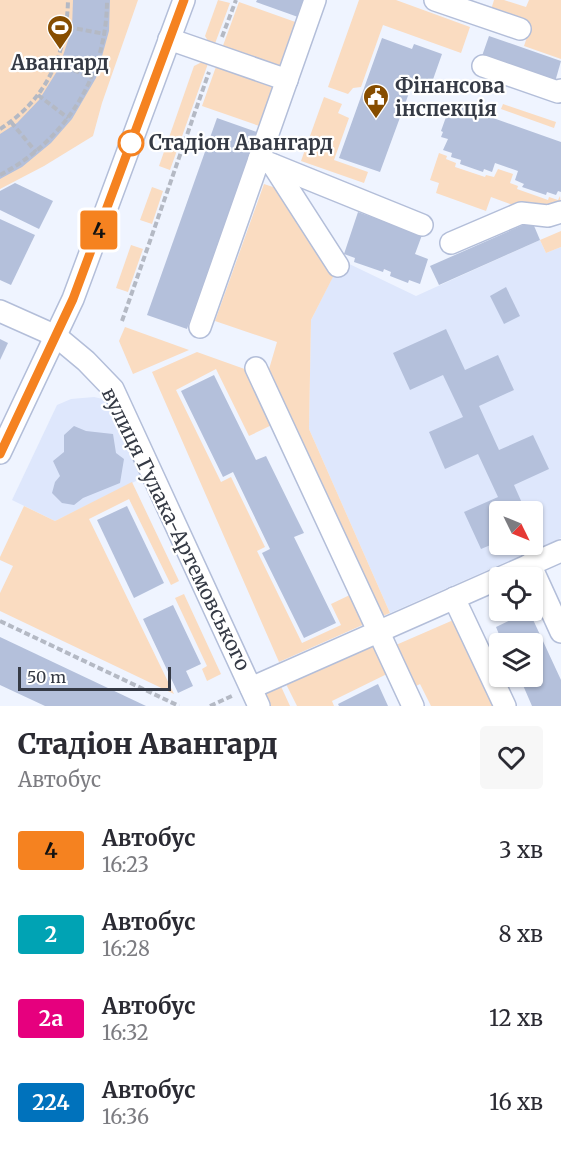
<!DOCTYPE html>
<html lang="uk">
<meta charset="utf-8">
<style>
:root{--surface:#fff;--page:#f7f7f7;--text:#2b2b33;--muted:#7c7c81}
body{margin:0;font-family:Merriweather,serif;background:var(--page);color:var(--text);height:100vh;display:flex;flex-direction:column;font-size:22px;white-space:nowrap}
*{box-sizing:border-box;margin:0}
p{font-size:20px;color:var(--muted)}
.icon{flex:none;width:33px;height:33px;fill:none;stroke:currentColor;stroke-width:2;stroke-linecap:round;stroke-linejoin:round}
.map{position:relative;height:706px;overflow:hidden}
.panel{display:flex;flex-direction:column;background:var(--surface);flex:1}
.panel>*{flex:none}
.badge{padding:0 12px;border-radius:4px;font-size:21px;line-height:39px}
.needle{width:39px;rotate:133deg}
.tools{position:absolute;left:489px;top:501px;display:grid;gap:12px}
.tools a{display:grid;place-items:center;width:54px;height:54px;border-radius:6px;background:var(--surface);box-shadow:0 2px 4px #0004;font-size:30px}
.scale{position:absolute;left:18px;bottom:15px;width:153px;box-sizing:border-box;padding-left:6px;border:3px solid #353a45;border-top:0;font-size:16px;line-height:21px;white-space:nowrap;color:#353a45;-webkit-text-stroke:4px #fff;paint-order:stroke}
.map>.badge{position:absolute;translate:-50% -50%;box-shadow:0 0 0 3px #fff}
.round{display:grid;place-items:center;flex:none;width:63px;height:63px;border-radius:6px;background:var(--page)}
.headline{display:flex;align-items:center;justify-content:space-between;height:102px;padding:0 18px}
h1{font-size:28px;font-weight:800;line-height:45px}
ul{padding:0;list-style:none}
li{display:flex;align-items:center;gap:18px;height:84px;padding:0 18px}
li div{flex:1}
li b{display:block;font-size:22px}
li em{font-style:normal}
li .badge{min-width:66px;font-weight:700;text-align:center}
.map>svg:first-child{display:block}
.built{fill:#dee7fc;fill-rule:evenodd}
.green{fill:#fadcc1}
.building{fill:#b4c0db}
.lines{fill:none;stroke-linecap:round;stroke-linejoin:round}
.minor-casing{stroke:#b3bed9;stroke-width:24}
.path{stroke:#b4b9c4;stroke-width:4;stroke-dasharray:6 3;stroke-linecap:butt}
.minor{stroke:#fff;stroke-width:21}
.line-casing{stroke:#fff;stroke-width:14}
.line{stroke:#f58220;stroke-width:9}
.stop-dot{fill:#fff;stroke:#f58220;stroke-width:3}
.labels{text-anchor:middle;stroke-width:4.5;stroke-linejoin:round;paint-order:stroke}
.poi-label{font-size:20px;font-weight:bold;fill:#353a45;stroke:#fff}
.stop-label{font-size:20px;font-weight:bold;fill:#353a45;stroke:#fff;text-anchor:start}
.street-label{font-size:20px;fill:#353a45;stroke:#fff}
</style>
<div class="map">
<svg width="561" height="706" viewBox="0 0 561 706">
<rect width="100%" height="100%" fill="#eff4ff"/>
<!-- built -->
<g class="built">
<path d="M540 240 546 253 561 247V538L390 613 309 429 311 320 341 260 416 296ZM500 512H532V544H500Z"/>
<polygon points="94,397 103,399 111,407 144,477 55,521 12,500 57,405 71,399"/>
</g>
<!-- green -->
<g class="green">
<polygon points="0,0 138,0 102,103 93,136 44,166 0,189"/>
<polygon points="218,0 230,3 213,49 205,36"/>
<polygon points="359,0 396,0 470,27 461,53 383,25 361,87 353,88 348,94 328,87"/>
<polygon points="494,0 504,0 526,7 529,0 561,0 561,59 524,46 530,28 490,13"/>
<polygon points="239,2 301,24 284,73 221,51"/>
<polygon points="210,58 170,170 159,166 194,66"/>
<polygon points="218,61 281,83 265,128 202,106"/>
<polygon points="324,97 342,104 338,113 349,118 334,160 368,172 364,183 301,161"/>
<polygon points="503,104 556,122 554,128 501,109"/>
<polygon points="439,153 447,156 446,159 456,163 455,167 485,177 486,175 494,177 498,169 513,174 510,183 518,186 517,189 548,200 549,197 558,200 560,196 561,205 521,208 491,197 486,211 436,193 439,183 430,180"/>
<polygon points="264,184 282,190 335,273 311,320 309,429 390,613 378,618 267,376 277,342 215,321"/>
<polygon points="152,187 163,191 152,224 140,220"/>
<polygon points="561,231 561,247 546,253 540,240"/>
<polygon points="131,245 143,249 128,292 116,288"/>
<polygon points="125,327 189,350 133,374 119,341"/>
<polygon points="197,352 253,372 276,423 249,436 216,369 176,390 221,482 231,477 265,547 257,551 302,643 341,625 331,604 354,593 367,623 279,662 152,372"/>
<polygon points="132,482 179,581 171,585 129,499 89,519 174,694 0,611 0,593 13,566 0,560 0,557 24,506 55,521"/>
<polygon points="184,594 221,674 207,681 202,669 207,666 175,598"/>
<polygon points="458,618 500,706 431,706 420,684 410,689 389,648"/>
<polygon points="375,639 391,672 332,701 334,706 297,706 284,680"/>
<polygon points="279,682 290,706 271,706 263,689"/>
</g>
<!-- building -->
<g class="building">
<polygon points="73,0 110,0 109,31 96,78 72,119 51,143 22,167 0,179 0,134 17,123 39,100 59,68 72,28"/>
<polygon points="257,0 304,0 298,17 256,2"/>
<polygon points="489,36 561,61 555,82 482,56"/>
<polygon points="382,38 412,49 414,44 442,54 430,88 413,82 380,172 339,158"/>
<polygon points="451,103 561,142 561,192 558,191 556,195 547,192 546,195 522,187 524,184 515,180 518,171 495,163 492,172 484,169 483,172 460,164 461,160 451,157 452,153 443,150 448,139 441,137 443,132 441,131"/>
<polygon points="217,118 257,132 187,329 147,315"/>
<polygon points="15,183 53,201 39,229 0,210 0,191"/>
<polygon points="358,212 422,235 415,254 428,259 420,284 409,280 408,283 390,276 391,272 384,269 383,272 354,262 355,258 344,254"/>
<polygon points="0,219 35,235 11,285 0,280"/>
<polygon points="532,221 540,240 439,285 430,266"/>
<polygon points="506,287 520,316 504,324 490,296"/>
<polygon points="446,329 465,370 498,355 514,390 479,406 499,450 533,435 549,469 514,485 526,512 500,512 500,541 481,549 464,512 498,497 478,454 445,469 429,432 463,417 443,375 410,390 393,353"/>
<polygon points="0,339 8,343 0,360"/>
<polygon points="214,375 256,460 266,456 296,517 304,533 294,537 336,623 304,638 262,553 270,549 233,472 223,477 181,391"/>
<polygon points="74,426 86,431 113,434 116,453 124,459 120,483 83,498 74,505 62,503 52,493 55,482 60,476 53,461 64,452 64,435"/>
<polygon points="127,506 164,583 134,598 97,520"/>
<polygon points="173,605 201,664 186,671 193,686 178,693 143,619"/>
<polygon points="529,611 561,680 561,706 532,706 519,676 532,676 532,644 503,644 496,627"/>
<polygon points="0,637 146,706 45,706 0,685"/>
<polygon points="378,684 388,706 339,706 338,704"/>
</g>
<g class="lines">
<defs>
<g id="minor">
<polyline points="435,0 520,29"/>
<polyline points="169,39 287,80"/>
<polyline points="483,66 558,92 561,90"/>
<polyline points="259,159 422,225"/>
<polyline points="273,165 338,266"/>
<polyline points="451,243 521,213 548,216 561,212"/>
<polyline points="0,311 56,336 86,361 113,389 259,706"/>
<polyline points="200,327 315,0"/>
<polyline points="256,368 413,706"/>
<polyline points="0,453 73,299 184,0"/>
<polyline points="530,564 561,632"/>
<polyline points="454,598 505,706"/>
<polyline points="251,688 561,551"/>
</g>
</defs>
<!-- minor casing -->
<use href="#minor" class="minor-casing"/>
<!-- path -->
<g class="path">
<polyline points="68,27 105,34"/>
<polyline points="222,37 236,0"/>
<polyline points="57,63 92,78"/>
<polyline points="38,95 68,118"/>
<polyline points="11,122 36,152"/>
<path d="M0 129C46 100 67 54 68 0"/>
<path d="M0 175C66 140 107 75 107 0"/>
<polyline points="122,321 209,72"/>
<polyline points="0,621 179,706"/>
<polyline points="210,706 234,695"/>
</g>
<!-- minor -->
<use href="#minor" class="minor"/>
</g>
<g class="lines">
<defs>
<polyline id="line" points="0,454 73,299 184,0"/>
</defs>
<!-- line casing -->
<use href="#line" class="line-casing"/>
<!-- line -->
<use href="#line" class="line"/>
</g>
<!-- icons -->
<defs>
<symbol id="stadium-pin" viewBox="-11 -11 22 30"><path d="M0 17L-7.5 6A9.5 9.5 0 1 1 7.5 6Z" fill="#864d00" stroke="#fff"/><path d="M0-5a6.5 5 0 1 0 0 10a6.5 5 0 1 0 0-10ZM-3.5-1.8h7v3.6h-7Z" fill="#fff"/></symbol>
<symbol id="civic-pin" viewBox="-11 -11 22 30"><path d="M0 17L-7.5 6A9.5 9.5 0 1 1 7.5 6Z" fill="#864d00" stroke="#fff"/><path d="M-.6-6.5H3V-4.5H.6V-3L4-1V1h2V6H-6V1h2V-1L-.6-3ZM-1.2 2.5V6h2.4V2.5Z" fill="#fff"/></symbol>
</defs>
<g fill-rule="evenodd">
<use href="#stadium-pin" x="45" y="13" width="30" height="40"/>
<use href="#civic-pin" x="361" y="82" width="30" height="40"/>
</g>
<!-- markers -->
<circle class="stop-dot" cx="131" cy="143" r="12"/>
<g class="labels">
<!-- poi labels -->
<g class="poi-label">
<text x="60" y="70">Авангард</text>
<text x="395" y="93" text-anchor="start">Фінансова<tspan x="395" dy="23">інспекція</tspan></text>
</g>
<!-- stop labels -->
<g class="stop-label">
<text x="149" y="150">Стадіон Авангард</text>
</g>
<!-- street labels -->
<g class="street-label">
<text transform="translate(176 529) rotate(64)" y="7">вулиця Гулака-Артемовського</text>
</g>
</g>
</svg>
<div class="tools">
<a><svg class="needle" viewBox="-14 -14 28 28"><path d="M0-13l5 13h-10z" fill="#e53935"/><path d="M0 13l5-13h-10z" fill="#7c7c81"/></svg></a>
<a><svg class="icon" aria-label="locate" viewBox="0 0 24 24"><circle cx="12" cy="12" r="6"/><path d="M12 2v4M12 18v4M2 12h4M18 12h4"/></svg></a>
<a><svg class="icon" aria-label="layers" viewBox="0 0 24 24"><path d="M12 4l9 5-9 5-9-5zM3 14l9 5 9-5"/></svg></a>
</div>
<div class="scale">50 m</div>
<b class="badge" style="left:99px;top:230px;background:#f58220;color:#111">4</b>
</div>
<section class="panel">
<div class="headline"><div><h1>Стадіон Авангард</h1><p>Автобус</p></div><a class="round"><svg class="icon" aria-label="heart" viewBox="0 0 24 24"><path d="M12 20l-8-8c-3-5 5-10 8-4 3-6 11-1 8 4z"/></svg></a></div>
<ul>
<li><span class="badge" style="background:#f58220;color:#111">4</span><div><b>Автобус</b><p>16:23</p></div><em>3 хв</em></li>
<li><span class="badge" style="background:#00a3b4;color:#fff">2</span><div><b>Автобус</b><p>16:28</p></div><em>8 хв</em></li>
<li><span class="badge" style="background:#e6007e;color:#fff">2а</span><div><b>Автобус</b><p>16:32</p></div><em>12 хв</em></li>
<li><span class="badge" style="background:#0072bc;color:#fff">224</span><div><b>Автобус</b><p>16:36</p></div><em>16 хв</em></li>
</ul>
</section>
